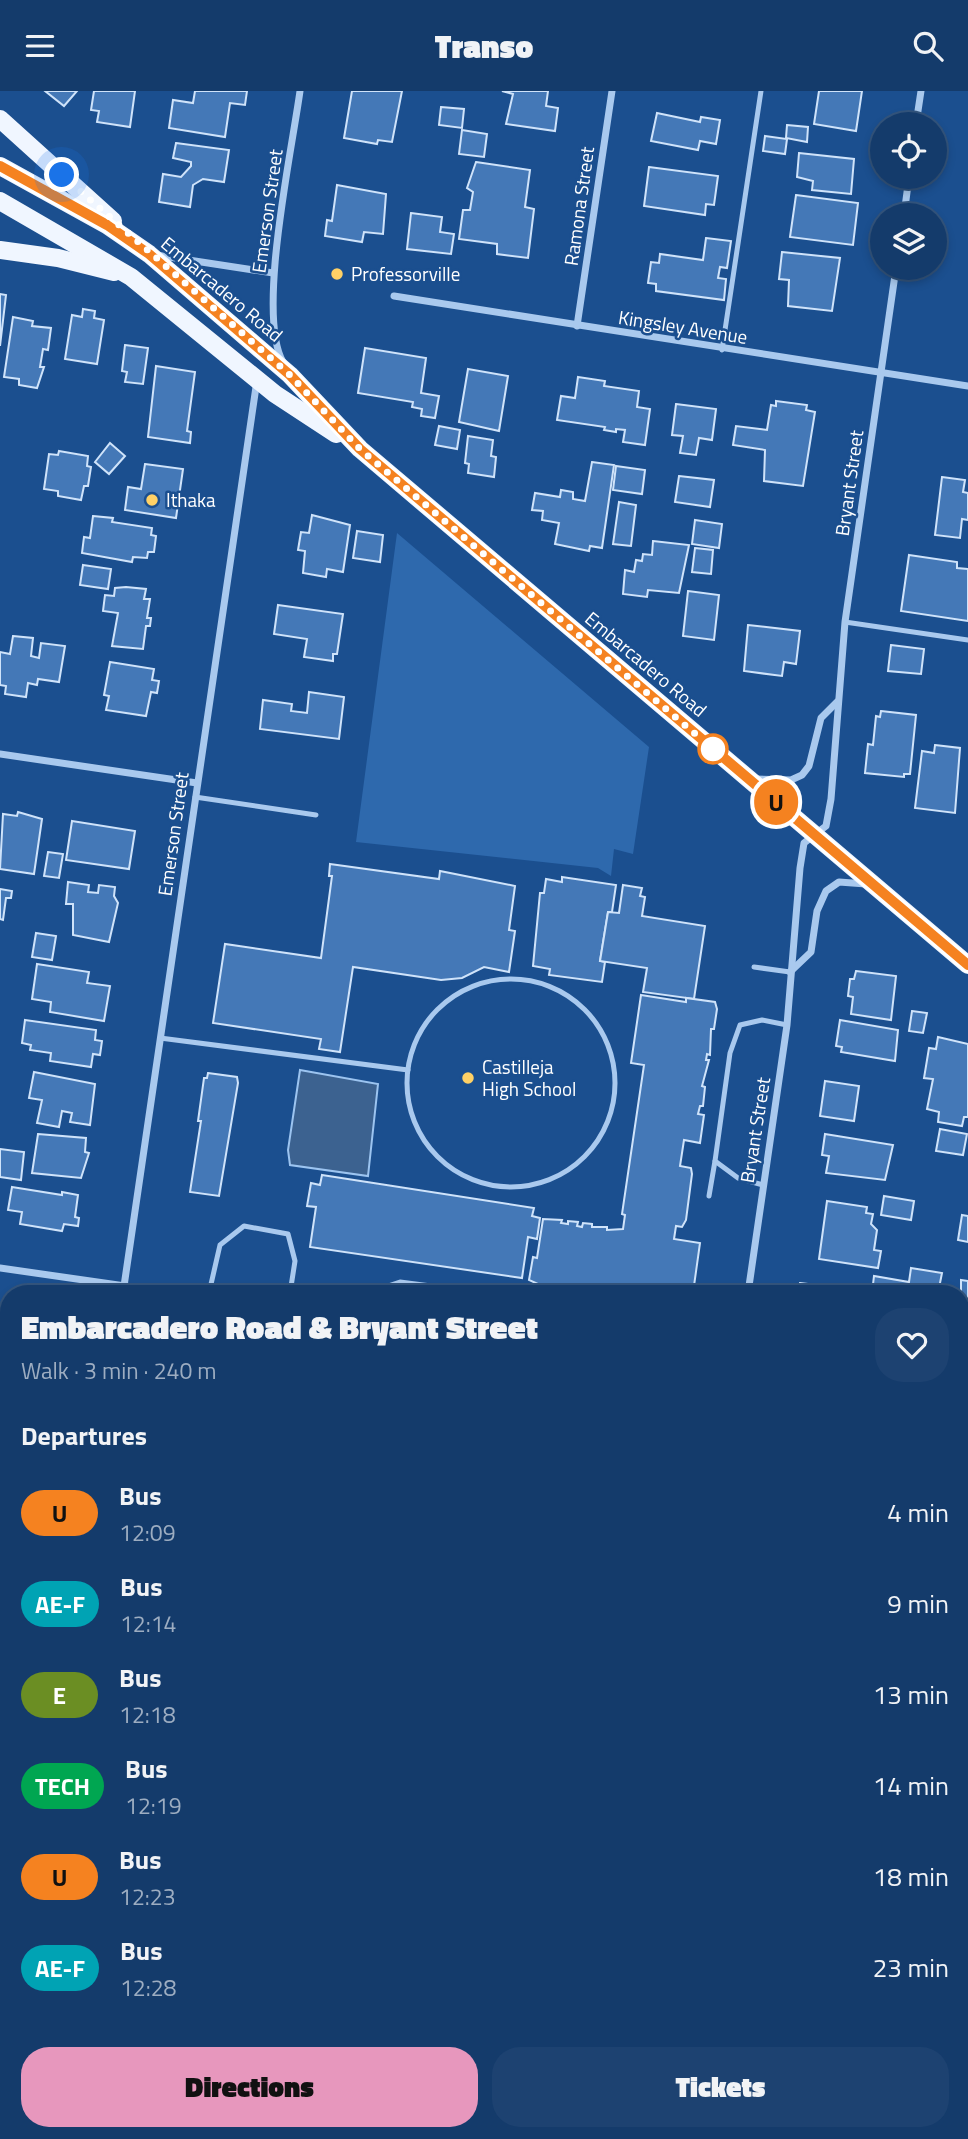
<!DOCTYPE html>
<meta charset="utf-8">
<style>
:root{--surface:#143b6b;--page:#1d4271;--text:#f1f3f6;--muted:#9dadc1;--line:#33557e;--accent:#e797bd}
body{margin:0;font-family:"Titillium Web",sans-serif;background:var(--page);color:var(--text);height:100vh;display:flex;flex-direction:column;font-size:26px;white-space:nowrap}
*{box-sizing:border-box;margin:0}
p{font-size:23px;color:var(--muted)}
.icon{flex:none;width:38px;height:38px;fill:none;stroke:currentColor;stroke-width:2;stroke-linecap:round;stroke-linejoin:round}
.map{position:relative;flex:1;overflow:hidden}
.details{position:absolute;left:0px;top:1194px;width:970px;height:856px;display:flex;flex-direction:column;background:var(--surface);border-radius:28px 28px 0 0;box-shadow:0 4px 10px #0003,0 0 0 2px var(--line)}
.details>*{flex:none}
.badge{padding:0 14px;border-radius:23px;font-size:24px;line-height:46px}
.controls{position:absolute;left:870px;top:21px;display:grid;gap:14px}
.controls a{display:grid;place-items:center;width:77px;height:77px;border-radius:50%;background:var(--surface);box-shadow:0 4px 10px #0003,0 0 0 2px var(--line);font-size:35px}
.you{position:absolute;width:35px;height:35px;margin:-18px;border:5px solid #fff;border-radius:50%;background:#1a73e8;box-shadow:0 0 0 10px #1a73e833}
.map>.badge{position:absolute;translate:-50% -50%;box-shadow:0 0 0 4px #fff}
h2{padding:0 21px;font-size:26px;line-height:63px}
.round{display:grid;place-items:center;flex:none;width:74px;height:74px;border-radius:28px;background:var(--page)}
.summary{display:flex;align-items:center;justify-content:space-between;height:119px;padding:0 21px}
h1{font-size:33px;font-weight:800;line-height:52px}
.button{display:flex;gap:14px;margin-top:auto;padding:14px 21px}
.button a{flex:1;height:80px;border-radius:28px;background:var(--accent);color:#111;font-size:28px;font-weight:800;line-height:80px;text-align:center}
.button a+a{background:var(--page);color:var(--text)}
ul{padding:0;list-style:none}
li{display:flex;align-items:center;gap:21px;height:91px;padding:0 21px}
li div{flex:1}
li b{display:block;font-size:26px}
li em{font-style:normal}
li .badge{min-width:77px;font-weight:700;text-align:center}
header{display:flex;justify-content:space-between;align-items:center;height:91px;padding:0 21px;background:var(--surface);font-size:32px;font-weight:800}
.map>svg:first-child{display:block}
.green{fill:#2e69ad}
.water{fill:#3c6290;stroke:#9cc4f0;stroke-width:2}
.building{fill:#4478b7;stroke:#cfe3fa;stroke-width:2}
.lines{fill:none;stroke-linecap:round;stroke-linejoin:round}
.lane{stroke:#a9c9ee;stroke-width:5}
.street{stroke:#a9c9ee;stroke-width:7}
.primary{stroke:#f0f6ff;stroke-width:18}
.line-casing{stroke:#fff;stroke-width:16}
.line{stroke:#f58220;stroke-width:10}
.walk{stroke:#fff;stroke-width:7;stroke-dasharray:0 12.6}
.poi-dot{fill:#ffd166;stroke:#1b4f8f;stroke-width:2.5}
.stop-dot{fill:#fff;stroke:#f58220;stroke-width:3.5}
.labels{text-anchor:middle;stroke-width:5;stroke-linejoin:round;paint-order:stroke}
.street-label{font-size:19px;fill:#fff;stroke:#1b4f8f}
.poi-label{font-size:19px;fill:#fff;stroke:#1b4f8f;text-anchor:start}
</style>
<header><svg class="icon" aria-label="menu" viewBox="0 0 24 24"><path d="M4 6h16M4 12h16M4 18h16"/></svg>Transo<svg class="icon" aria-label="search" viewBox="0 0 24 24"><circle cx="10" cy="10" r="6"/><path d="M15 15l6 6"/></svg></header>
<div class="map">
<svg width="968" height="2048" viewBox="0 0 968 2048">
<rect width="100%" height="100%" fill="#1b4f8f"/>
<!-- green -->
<polygon class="green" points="397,442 649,656 633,763 614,758 611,785 598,777 356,751"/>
<!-- water -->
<polygon class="water" points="300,979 378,993 368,1085 290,1074 288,1059"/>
<!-- building -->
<g class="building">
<polygon points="45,0 77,0 64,15"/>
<polygon points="94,0 135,0 130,36 97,31 99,20 91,19"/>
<polygon points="195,0 247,0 245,14 230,12 225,46 169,37 173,9 193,12"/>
<polygon points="352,0 402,0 392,51 378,49 377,53 344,47"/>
<polygon points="502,0 548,0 546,15 558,17 555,40 506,33 513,3"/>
<polygon points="819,0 862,0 856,40 814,33"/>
<polygon points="441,16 464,18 462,37 439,34"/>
<polygon points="657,22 700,31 701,26 720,29 716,53 700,50 698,59 651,50"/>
<polygon points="787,34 808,36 807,51 786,47"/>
<polygon points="462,39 487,43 484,66 459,63"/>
<polygon points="765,45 787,48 785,63 763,60"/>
<polygon points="176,52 229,59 224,91 203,88 193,94 190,116 159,111 163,83 181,86 191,75 191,71 173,67"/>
<polygon points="799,62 854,68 851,103 812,99 813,90 797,86"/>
<polygon points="476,71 530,79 525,116 534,118 528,167 497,163 497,153 459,148 463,119 470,119 473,101 467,97"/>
<polygon points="649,76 718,85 714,114 706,113 705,124 644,115"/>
<polygon points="337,94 386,103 383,143 364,141 362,151 325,145 327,129 332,130"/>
<polygon points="796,104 858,112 853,154 790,146"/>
<polygon points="411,122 442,126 440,141 454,143 451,163 407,158"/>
<polygon points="706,147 731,150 727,177 720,176 718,187 726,188 724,209 656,200 656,193 648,192 651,171 659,172 660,163 703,169"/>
<polygon points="782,161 840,167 832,220 788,215 789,189 779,188"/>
<polygon points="0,203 6,204 0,255"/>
<polygon points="83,218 95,220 94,227 104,229 97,273 65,268 72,224 82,226"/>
<polygon points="13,226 33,230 32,235 51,237 48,259 43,258 40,276 44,276 37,297 19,294 19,288 4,286"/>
<polygon points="125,254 148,257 143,293 125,291 127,281 122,280"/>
<polygon points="365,257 426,267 421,302 439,305 435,327 421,325 422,318 412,316 413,311 358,302"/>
<polygon points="156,275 195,281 187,340 191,341 190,352 148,346"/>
<polygon points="468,278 508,285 499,340 459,331"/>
<polygon points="578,286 605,290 604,295 639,300 637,316 650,318 645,354 623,351 625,339 616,338 616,341 604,339 605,336 557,329 561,305 575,307"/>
<polygon points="776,310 807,314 806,319 815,321 803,395 764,390 765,359 733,354 736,335 767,339 771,314 776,315"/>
<polygon points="676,313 716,318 712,349 699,347 696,364 680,362 683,345 672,344"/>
<polygon points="439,335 460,339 457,358 435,354"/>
<polygon points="468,345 493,349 491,365 496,366 494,386 468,382 469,373 465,372"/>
<polygon points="110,352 125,365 109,383 95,371"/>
<polygon points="59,360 88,365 87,375 91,376 88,395 84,395 81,409 58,405 58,400 44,398 49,363 58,364"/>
<polygon points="592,371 614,374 602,457 590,455 589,460 555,453 559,432 542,429 543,420 532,419 535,402 560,406 561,399 573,401 573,408 585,410"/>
<polygon points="145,373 183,378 176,427 125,419 128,396 141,398"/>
<polygon points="616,375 645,379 642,403 613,399"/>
<polygon points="679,385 714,389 710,416 675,411"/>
<polygon points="942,386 965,389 963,401 968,402 968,429 962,428 960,447 935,444"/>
<polygon points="619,411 636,414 631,455 613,453"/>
<polygon points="312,424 350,434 343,481 327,478 326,486 303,482 305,460 298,459 301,441 309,442"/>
<polygon points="93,425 113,427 112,431 152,437 151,444 156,445 154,461 148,461 147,467 133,466 132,471 82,462 84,446 90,447"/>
<polygon points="695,429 722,433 719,457 692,453"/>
<polygon points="357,440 383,444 380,471 353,467"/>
<polygon points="653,450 689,454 679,502 648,499 647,506 623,503 625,479 634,481 636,469 642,470 643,463 652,464"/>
<polygon points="695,457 713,459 711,483 692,481"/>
<polygon points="909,464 957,471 957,477 968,478 968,530 901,520"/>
<polygon points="83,474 111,478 108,498 80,494"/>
<polygon points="126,496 146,498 144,508 150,508 147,527 151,527 150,535 146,535 143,558 112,555 118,522 103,520 105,504 114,505 115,497"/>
<polygon points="688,500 719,504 714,549 683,545"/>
<polygon points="278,514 343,523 337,563 333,563 333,570 304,566 307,548 274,543"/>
<polygon points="748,534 800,540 796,573 784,571 782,585 744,580"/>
<polygon points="13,545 33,547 31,565 39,567 41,552 65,555 59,591 38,588 37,594 28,592 26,606 5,603 6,595 0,594 0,561 10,563"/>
<polygon points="891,554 924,558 921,583 888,580"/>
<polygon points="110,571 154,578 152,589 159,590 157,602 151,601 146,625 106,619 109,605 104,604"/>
<polygon points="309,601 344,606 339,648 260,638 263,609 292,613 291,620 307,622"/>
<polygon points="881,620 916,624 910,683 904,683 904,686 865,682 868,653 873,654 876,625 880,626"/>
<polygon points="935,654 960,657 955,722 915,717 922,660 934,662"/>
<polygon points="18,721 42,728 34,783 0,778 3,723 17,725"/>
<polygon points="72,730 135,740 129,778 66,769"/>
<polygon points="48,761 63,763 59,787 44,785"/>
<polygon points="330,773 439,788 440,780 515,795 509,839 515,840 509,881 484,876 462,887 441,889 353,876 340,961 319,958 321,948 213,932 225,853 321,867 332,785 329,785"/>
<polygon points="562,786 616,794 612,821 608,821 600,870 605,871 602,891 549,884 550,878 533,875 540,802 544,802 546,788 562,791"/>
<polygon points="68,791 89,794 88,801 98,802 99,794 115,796 114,805 118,812 109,851 73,844 73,813 66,813"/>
<polygon points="623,794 642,797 640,805 645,806 642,825 705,835 694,908 643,901 647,877 600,870 608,821 619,822"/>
<polygon points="0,798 12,800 11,807 6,807 3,829 0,828"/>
<polygon points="36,842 56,845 52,869 32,866"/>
<polygon points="37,873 89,881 87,892 110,895 104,930 50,921 51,911 32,908"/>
<polygon points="856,880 896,885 891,929 851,923 853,906 848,905 850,888 854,888"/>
<polygon points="641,904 686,911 686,907 715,911 717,918 714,938 711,938 710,964 707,963 706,969 709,969 702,995 705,996 703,1015 700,1015 698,1023 704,1024 700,1052 684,1049 680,1075 691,1077 692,1083 686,1129 682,1136 676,1135 674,1148 700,1152 693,1202 592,1202 540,1194 529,1189 533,1166 537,1167 543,1128 562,1129 561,1132 568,1133 568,1130 578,1131 577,1135 582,1136 583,1132 592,1133 592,1136 607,1136 607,1139 623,1138 625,1124 622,1123 644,974 631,972"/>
<polygon points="912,920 927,922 923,942 909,940"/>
<polygon points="25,929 96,939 95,949 102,950 100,964 93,963 91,976 50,970 51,962 30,959 31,954 22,952"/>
<polygon points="840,929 898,939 895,970 841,961 842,956 836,955"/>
<polygon points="938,946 968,953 968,1026 964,1026 962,1035 938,1031 939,1021 927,1018 933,988 924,987 929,957 936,958"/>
<polygon points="34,981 95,993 90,1034 70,1031 72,1022 62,1020 59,1036 37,1032 42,1009 29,1007"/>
<polygon points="208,982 237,986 238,992 219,1105 190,1101 201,1030 198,1030 204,987 207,987"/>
<polygon points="825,990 859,995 854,1030 820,1025"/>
<polygon points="940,1038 967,1043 963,1064 936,1060"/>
<polygon points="38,1043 86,1047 85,1061 89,1062 81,1087 32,1082"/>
<polygon points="825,1043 893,1054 885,1089 826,1082 829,1065 822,1064"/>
<polygon points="0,1058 24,1061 21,1089 0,1086"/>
<polygon points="322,1084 534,1117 532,1125 540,1127 537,1148 528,1146 522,1187 310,1156 316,1116 307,1115 311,1092 320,1094"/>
<polygon points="12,1096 62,1104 62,1101 78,1104 75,1126 79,1127 78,1135 64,1133 62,1140 20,1133 22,1121 8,1119"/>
<polygon points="884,1105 914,1110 911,1129 881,1124"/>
<polygon points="827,1110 867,1116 866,1122 873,1123 871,1133 877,1139 874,1159 881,1160 878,1177 819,1168"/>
<polygon points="962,1124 968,1125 968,1151 958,1149"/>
<polygon points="911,1177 942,1182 938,1202 872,1202 874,1185 909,1191"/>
<polygon points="961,1189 968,1190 968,1262 961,1261"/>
<polygon points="800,1192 831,1196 831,1200 843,1202 799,1202"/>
<polygon points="0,1241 9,1242 9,1283 0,1282"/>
<polygon points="0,1332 9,1333 9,1374 0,1373"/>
<polygon points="961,1392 968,1393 961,1442"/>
<polygon points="0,1408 9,1409 9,1426 0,1425"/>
<polygon points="0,1446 9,1447 9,1476 6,1476 8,1462 0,1461"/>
<polygon points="0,1505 5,1506 3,1529 0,1529"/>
<polygon points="0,1545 0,1562 9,1563 9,1592 0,1591"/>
<polygon points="961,1680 968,1681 968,1774 961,1773"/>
<polygon points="961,1930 968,1931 968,1996 961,1995"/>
<polygon points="53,2040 90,2040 89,2048 52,2044"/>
<polygon points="222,2040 252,2044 251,2048 221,2048"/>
<polygon points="494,2040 560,2040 559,2048 494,2048"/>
<polygon points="700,2040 791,2040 790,2048 704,2048 699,2047"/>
<polygon points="898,2040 930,2040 929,2048 897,2048"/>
</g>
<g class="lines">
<!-- lane -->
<g class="lane">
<polyline points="722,259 761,0"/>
<polyline points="845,531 968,549"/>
<polyline points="195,706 316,724"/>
<polyline points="754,876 790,881"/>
<circle cx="511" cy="992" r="104"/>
<polyline points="160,947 408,979"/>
<polyline points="763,1094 738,1087 715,1070 730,962 740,934 762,929 787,934"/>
<polyline points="709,1105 715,1070"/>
<polyline points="209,1202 220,1154 244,1135 288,1143 295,1170 290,1202"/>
<polyline points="379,1202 388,1195 400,1191 485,1202"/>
<polyline points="0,1435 9,1436"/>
<polyline points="0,1939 9,1940"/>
</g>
<!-- street -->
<g class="street">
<polyline points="916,33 921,0"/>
<polyline points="904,124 909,86"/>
<polyline points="156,164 273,182"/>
<polyline points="394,205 968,295"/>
<polyline points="577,235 612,0"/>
<path d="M283 271C256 224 292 59 300 0"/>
<polyline points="0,663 197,692"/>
<polyline points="754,688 791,689 802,684 809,675 821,627 837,611"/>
<polyline points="790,881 811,861 817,820 826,800 839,791 866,793"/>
<polyline points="0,1177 174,1202"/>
<polyline points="123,1202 257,289"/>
<polyline points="748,1202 787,934 800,777 804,752 826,735 831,708 845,531 896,177"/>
<polyline points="961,1322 968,1323"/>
<polyline points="0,1690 9,1691"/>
<polyline points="961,1835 968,1836"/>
<polyline points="0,2046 9,1988"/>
<polyline points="623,2048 624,2040"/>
</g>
<!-- primary -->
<g class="primary">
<polyline points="0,28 113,130"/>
<polyline points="0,75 107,134 149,163 290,284 360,358 968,874"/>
<polyline points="0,110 131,186 275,303 336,343"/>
<polyline points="0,159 58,167 114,181"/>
</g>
</g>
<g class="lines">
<defs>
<polyline id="line" points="0,75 107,134 149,163 290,284 360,358 968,874"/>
</defs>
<!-- line casing -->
<use href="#line" class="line-casing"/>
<!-- line -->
<use href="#line" class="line"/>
<!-- walk -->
<polyline class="walk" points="62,84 290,284 360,358 713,658"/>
</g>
<!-- markers -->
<g class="poi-dot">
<circle cx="337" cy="183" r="7"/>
<circle cx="152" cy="409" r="7"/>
<circle cx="468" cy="987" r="7"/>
</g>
<circle class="stop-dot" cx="713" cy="658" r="14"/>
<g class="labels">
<!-- street labels -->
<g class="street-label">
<text transform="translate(579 115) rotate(-82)" y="7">Ramona Street</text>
<text transform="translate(267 120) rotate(-82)" y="7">Emerson Street</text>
<text transform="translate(222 198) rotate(40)" y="7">Embarcadero Road</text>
<text transform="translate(683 236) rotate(9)" y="7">Kingsley Avenue</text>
<text transform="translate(849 392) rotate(-82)" y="7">Bryant Street</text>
<text transform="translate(646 573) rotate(40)" y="7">Embarcadero Road</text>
<text transform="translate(173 743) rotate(-82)" y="7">Emerson Street</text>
<text transform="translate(755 1039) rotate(-81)" y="7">Bryant Street</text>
</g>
<!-- poi labels -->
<g class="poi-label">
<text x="351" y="190">Professorville</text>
<text x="166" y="416">Ithaka</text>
<text x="482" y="983">Castilleja<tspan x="482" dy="22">High School</tspan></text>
</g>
</g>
</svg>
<div class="controls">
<a><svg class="icon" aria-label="locate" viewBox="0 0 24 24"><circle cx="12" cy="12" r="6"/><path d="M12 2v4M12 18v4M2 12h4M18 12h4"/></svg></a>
<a><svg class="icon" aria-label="layers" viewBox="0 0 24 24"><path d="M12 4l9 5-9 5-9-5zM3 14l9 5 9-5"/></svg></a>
</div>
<div class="you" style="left:62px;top:84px"></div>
<b class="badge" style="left:776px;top:711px;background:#f58220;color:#111">U</b>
<section class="details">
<div class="summary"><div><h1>Embarcadero Road &amp; Bryant Street</h1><p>Walk · 3 min · 240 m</p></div><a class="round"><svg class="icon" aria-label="heart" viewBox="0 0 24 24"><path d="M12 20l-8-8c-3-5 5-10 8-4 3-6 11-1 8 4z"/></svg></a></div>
<h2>Departures</h2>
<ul>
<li><span class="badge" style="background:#f58220;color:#111">U</span><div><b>Bus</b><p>12:09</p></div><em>4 min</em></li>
<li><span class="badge" style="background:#00a3b4;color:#fff">AE-F</span><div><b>Bus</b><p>12:14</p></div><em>9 min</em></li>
<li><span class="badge" style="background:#6b8e23;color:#fff">E</span><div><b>Bus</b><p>12:18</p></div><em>13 min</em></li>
<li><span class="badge" style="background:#00a651;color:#fff">TECH</span><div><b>Bus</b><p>12:19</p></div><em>14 min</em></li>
<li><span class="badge" style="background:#f58220;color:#111">U</span><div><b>Bus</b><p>12:23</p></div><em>18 min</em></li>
<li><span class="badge" style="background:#00a3b4;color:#fff">AE-F</span><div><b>Bus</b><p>12:28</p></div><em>23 min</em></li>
</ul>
<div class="button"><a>Directions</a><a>Tickets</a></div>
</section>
</div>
